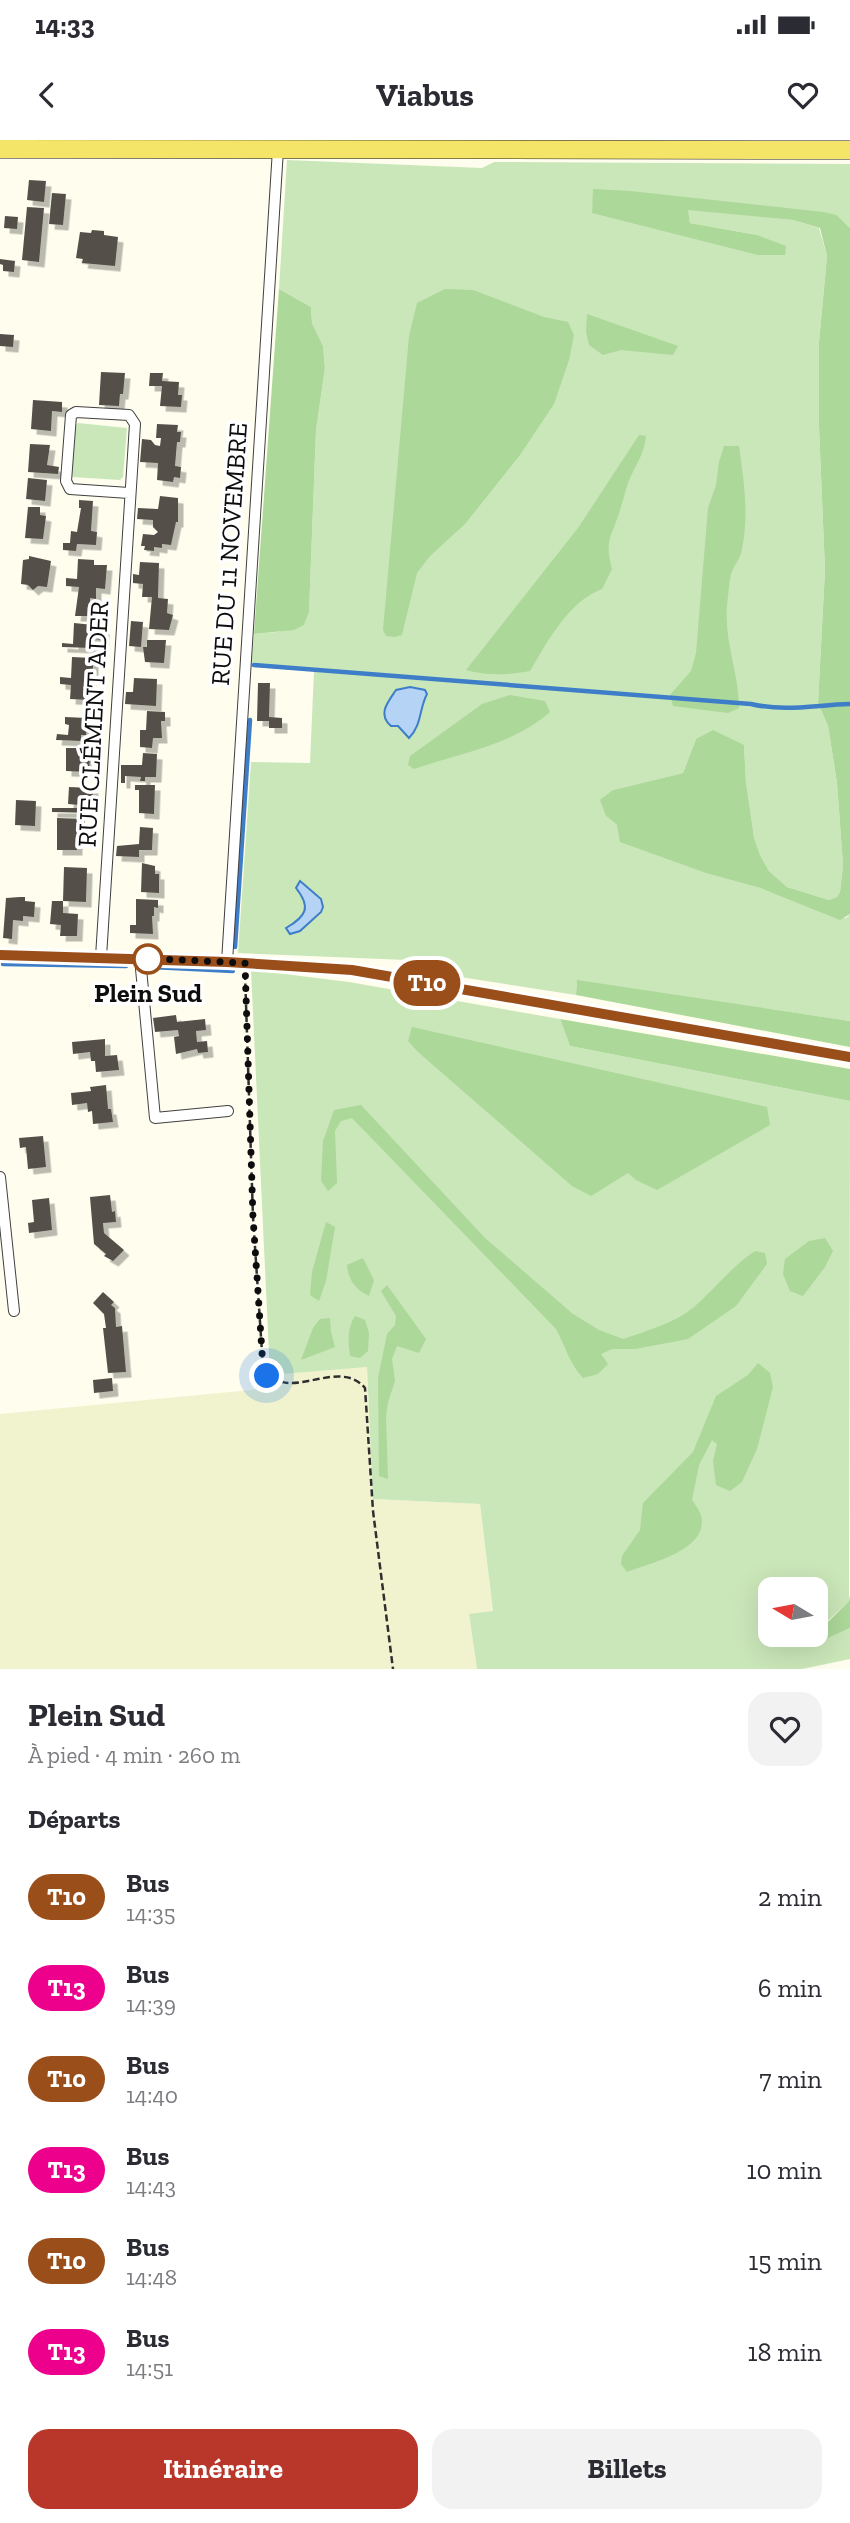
<!DOCTYPE html>
<html lang="fr">
<meta charset="utf-8">
<style>
:root{--surface:#fff;--page:#f2f2f3;--text:#2b2b33;--muted:#7c7c81;--accent:#b8372a}
body{margin:0;font-family:"Zilla Slab",serif;background:var(--page);color:var(--text);height:100vh;display:flex;flex-direction:column;font-size:26px;white-space:nowrap}
*{box-sizing:border-box;margin:0}
p{font-size:23px;color:var(--muted)}
.icon{flex:none;width:38px;height:38px;fill:none;stroke:currentColor;stroke-width:2;stroke-linecap:round;stroke-linejoin:round}
.map{position:relative;height:1529px;overflow:hidden}
.panel{display:flex;flex-direction:column;background:var(--surface);flex:1}
.panel>*{flex:none}
.badge{padding:0 14px;border-radius:23px;font-size:24px;line-height:46px}
.needle{width:46px;rotate:280deg}
.tools{position:absolute;left:758px;top:1437px;display:grid;gap:14px}
.tools a{display:grid;place-items:center;width:70px;height:70px;border-radius:14px;background:var(--surface);box-shadow:0 7px 28px #0002;font-size:35px}
.you{position:absolute;width:35px;height:35px;margin:-18px;border:5px solid #fff;border-radius:50%;background:#1a73e8;box-shadow:0 0 0 10px #1a73e833}
.map>.badge{position:absolute;translate:-50% -50%;box-shadow:0 0 0 4px #fff}
h2{padding:0 28px;font-size:26px;line-height:63px}
.round{display:grid;place-items:center;flex:none;width:74px;height:74px;border-radius:21px;background:var(--page)}
.head{display:flex;align-items:center;justify-content:space-between;height:119px;padding:0 28px}
h1{font-size:33px;font-weight:700;line-height:52px}
.primary-button{display:flex;gap:14px;margin-top:auto;padding:14px 28px}
.primary-button a{flex:1;height:80px;border-radius:21px;background:var(--accent);color:#fff;font-size:28px;font-weight:700;line-height:80px;text-align:center}
.primary-button a+a{background:var(--page);color:var(--text)}
ul{padding:0;list-style:none}
li{display:flex;align-items:center;gap:21px;height:91px;padding:0 28px}
li div{flex:1}
li b{display:block;font-size:26px}
li em{font-style:normal}
li .badge{min-width:77px;font-weight:700;text-align:center}
.status{display:flex;justify-content:space-between;align-items:center;height:49px;padding:0 35px;background:var(--surface);direction:ltr}
.status svg{height:19px;fill:currentColor}
header{display:flex;justify-content:space-between;align-items:center;height:91px;padding:0 28px;background:var(--surface);font-size:32px;font-weight:700}
.map>svg:first-child{display:block}
.farmland{fill:#f1f3cf}
.green{fill:#cae7b9}
.forest{fill:#acd899}
.water{fill:#b5d3f4;stroke:#3e7ec8;stroke-width:2}
.lines{fill:none;stroke-linecap:round;stroke-linejoin:round}
.stream{stroke:#3e7ec8;stroke-width:4.5}
.building{fill:#55504a;filter:url(#shadow)}
.minor-casing{stroke:#404040;stroke-width:12}
.primary-casing{stroke:#1e1e1e;stroke-width:19}
.path{stroke:#2f2f2f;stroke-width:2.5;stroke-dasharray:7 3.5;stroke-linecap:butt}
.minor{stroke:#fff;stroke-width:10}
.primary{stroke:#f4e569;stroke-width:18}
.line-casing{stroke:#fff;stroke-width:16}
.line{stroke:#9a4e19;stroke-width:10}
.walk{stroke:#0d0d0d;stroke-width:7;stroke-dasharray:0 12.6}
.stop-dot{fill:#fff;stroke:#9a4e19;stroke-width:3.5}
.labels{text-anchor:middle;stroke-width:7;stroke-linejoin:round;paint-order:stroke}
.street-label{font-size:26px;fill:#0d0d0d;stroke:#fff}
.stop-label{font-size:26px;font-weight:bold;fill:#0d0d0d;stroke:#fff}
</style>
<div class="status"><b>14:33</b><svg viewBox="0 0 49 12"><path d="M0 12V9h3v3zM5 12V6h3v6zM10 12V3h3v9zM15 12V0h3v12zM26 1h20v11H26zM47 4h2v5h-2z"/></svg></div>
<header><svg class="icon" aria-label="back" viewBox="0 0 24 24"><path d="M15 5l-7 7 7 7"/></svg>Viabus<svg class="icon" aria-label="heart" viewBox="0 0 24 24"><path d="M12 20l-8-8c-3-5 5-10 8-4 3-6 11-1 8 4z"/></svg></header>
<div class="map">
<svg width="850" height="1529" viewBox="0 0 850 1529">
<defs>
<filter id="shadow"><feDropShadow dx="5.5" dy="5.5" stdDeviation="0" flood-color="#0004"/></filter>
</defs>
<rect width="100%" height="100%" fill="#fefdee"/>
<!-- farmland -->
<polygon class="farmland" points="367,1226 373,1359 480,1364 493,1471 469,1475 477,1529 0,1529 0,1274 260,1249 260,1236"/>
<!-- green -->
<g class="green">
<polygon points="287,20 482,28 494,22 850,24 850,88 837,75 594,50 592,72 655,88 757,95 690,83 687,69 793,80 819,88 827,116 819,202 819,286 825,430 818,563 828,586 837,643 843,725 840,752 837,757 829,760 787,747 769,731 760,715 754,697 746,642 744,605 696,599 683,633 613,650 606,676 617,685 709,734 760,748 846,778 850,774 850,881 577,841 576,855 454,836 407,820 238,813 251,622 310,623 314,531 251,527 254,494 277,492 304,485 309,471 316,290 325,228 323,206 312,183 311,167 279,149"/>
<polygon points="78,283 127,288 123,337 120,340 72,337 75,286"/>
<polygon points="251,830 349,842 560,879 570,906 850,961 849,1461 816,1492 816,1449 770,1449 770,1494 813,1495 801,1505 811,1506 850,1488 850,1519 802,1529 477,1529 469,1474 493,1471 480,1364 373,1359 367,1227 270,1235"/>
</g>
<!-- forest -->
<g class="forest">
<polygon points="593,49 630,51 823,72 837,75 850,88 850,774 840,780 760,748 709,734 620,702 617,685 606,676 600,660 613,650 683,633 696,599 713,590 744,605 746,642 754,697 760,715 769,731 787,747 829,760 837,757 840,752 843,725 837,643 828,586 818,563 825,430 819,286 819,202 827,116 820,88 793,80 688,70 690,83 757,95 786,106 785,115 758,115 592,73"/>
<polygon points="279,149 311,167 312,183 323,206 325,228 316,290 309,472 304,485 294,490 254,494"/>
<polygon points="445,149 473,150 544,177 568,182 574,195 569,220 554,264 520,315 465,384 430,416 417,433 402,495 395,497 386,496 383,490 409,196 417,163"/>
<polygon points="587,174 678,206 673,215 621,210 603,215 589,205 586,192"/>
<path d="M639 295 646 296C644 316 635 325 628 343 625 352 623 361 620 370 612 397 604 399 612 429L602 449C568 462 548 501 530 531 507 535 488 536 466 530L578 388Z"/>
<path d="M724 306H739C744 341 749 375 742 409 741 418 734 425 731 434 729 444 728 456 727 466 724 502 739 533 739 568L728 573 673 566 670 555 691 531 696 513 708 368 716 345 719 322Z"/>
<path d="M510 555 545 561 550 572C513 605 459 613 414 629L408 625 410 616 482 564Z"/>
<polygon points="577,840 850,881 850,907 576,855"/>
<polygon points="560,879 850,929 850,961 570,906"/>
<polygon points="412,887 767,967 770,985 657,1050 636,1040 628,1033 591,1056 572,1046 418,912 408,901"/>
<path d="M361 965 485 1098 573 1174 599 1190 623 1199C646 1191 675 1183 694 1167 715 1149 731 1127 755 1111L765 1113 767 1124 736 1166 688 1199 635 1209H612L601 1214 608 1224 598 1234 583 1238C570 1225 565 1205 556 1189L352 978 341 981 335 991 337 1043 328 1051 321 1041 323 1001 334 970Z"/>
<polygon points="326,1082 335,1087 326,1141 319,1161 310,1155 312,1132"/>
<polygon points="825,1098 833,1111 825,1127 803,1156 790,1151 783,1134 785,1119 809,1101"/>
<path d="M363 1118 374 1140 369 1156C356 1150 348 1140 347 1125Z"/>
<polygon points="387,1145 426,1199 419,1213 397,1206 392,1219 395,1241 388,1262 386,1277 388,1339 379,1336 378,1238 387,1194 395,1185 396,1176 381,1151"/>
<path d="M355 1176 365 1180 369 1193 368 1211 360 1218 350 1216C348 1201 347 1188 355 1176Z"/>
<polygon points="330,1178 331,1192 335,1207 301,1220 313,1188 320,1179"/>
<path d="M758 1223 770 1233 773 1247 757 1309 742 1342 730 1351 716 1345 713 1321 717 1304 712 1300 699 1325 692 1360C695 1364 699 1370 701 1375 710 1410 650 1423 627 1432L621 1424 622 1416 640 1390 643 1363 693 1312 716 1256 748 1235Z"/>
<polygon points="850,1455 850,1488 811,1506 801,1506 816,1494 849,1461"/>
</g>
<!-- water -->
<g class="water">
<path d="M410 547 425 550 427 554C419 569 422 585 409 598L398 586H391C377 574 388 562 396 550Z"/>
<path d="M300 741 321 759 323 767 321 772 300 791 290 794 286 788C307 776 311 767 296 748Z"/>
</g>
<g class="lines">
<!-- stream -->
<g class="stream">
<path d="M254 525 751 564C785 572 815 565 849 564"/>
<polyline points="235,807 250,580"/>
<polyline points="3,824 126,826"/>
<polyline points="152,827 233,831"/>
</g>
</g>
<!-- building -->
<g class="building">
<polygon points="29,40 46,41 44,62 27,60"/>
<polygon points="52,53 66,54 63,85 49,84"/>
<polygon points="27,67 44,68 39,122 22,120"/>
<polygon points="5,76 18,77 17,89 4,88"/>
<polygon points="92,90 104,91 104,95 118,97 115,126 82,123 83,119 76,118 80,92 91,93"/>
<polygon points="0,119 15,121 14,132 3,131 3,125 0,124"/>
<polygon points="0,194 14,195 13,207 0,206"/>
<polygon points="101,232 125,233 123,254 120,254 119,266 99,265"/>
<polygon points="150,233 163,233 162,241 179,242 178,255 182,255 181,267 160,266 162,246 149,246"/>
<polygon points="33,260 62,262 62,272 52,271 51,291 31,289"/>
<polygon points="157,284 178,285 177,292 181,292 180,302 177,302 175,326 181,327 180,338 174,337 173,342 157,340 158,323 140,322 142,299 151,300 155,305 160,306 161,298 156,298"/>
<polygon points="30,304 50,305 47,325 59,327 58,334 28,332"/>
<polygon points="28,338 47,340 45,361 26,359"/>
<polygon points="160,356 178,358 178,382 176,382 171,405 162,404 162,408 154,407 154,411 144,410 145,406 141,406 143,394 154,395 158,392 153,387 153,380 137,379 138,368 158,369"/>
<polygon points="79,360 93,361 91,391 97,392 96,405 77,404 76,411 63,410 63,403 70,403 71,391 77,392 81,368 79,368"/>
<polygon points="28,367 40,367 40,375 46,376 43,399 25,398"/>
<polygon points="29,416 51,421 47,447 38,446 33,450 28,445 21,444 23,420 29,419"/>
<polygon points="78,419 94,420 94,425 107,425 105,449 96,448 96,459 90,458 90,476 75,476 79,447 66,446 66,438 77,439"/>
<polygon points="140,422 159,423 158,458 168,459 167,473 173,475 169,490 149,489 152,457 142,457 143,444 133,443 133,434 139,435"/>
<polygon points="131,481 143,482 141,507 129,506"/>
<polygon points="74,483 104,486 104,500 93,499 92,508 62,507 62,503 73,504"/>
<polygon points="147,500 166,500 164,523 145,522 143,507 147,507"/>
<polygon points="72,517 93,518 93,533 90,533 91,560 70,559 71,545 60,544 60,537 71,538"/>
<polygon points="134,538 157,539 156,566 125,564 126,552 133,552"/>
<polygon points="258,543 270,543 269,577 282,578 282,588 269,588 269,581 257,581"/>
<polygon points="147,571 165,572 165,581 161,581 162,598 153,598 152,608 140,607 140,590 146,590"/>
<polygon points="65,577 87,578 89,588 87,588 86,595 81,595 81,601 56,600 57,594 68,595 69,585 65,584"/>
<polygon points="66,608 86,608 86,615 90,615 89,632 66,631"/>
<polygon points="143,613 157,614 156,637 145,637 145,641 140,641 141,637 125,636 125,643 121,643 121,625 142,625"/>
<polygon points="135,645 155,645 154,674 139,673 139,650 135,650"/>
<polygon points="69,647 93,648 92,673 52,672 52,668 79,668 79,665 68,664"/>
<polygon points="16,660 36,661 35,686 15,685"/>
<polygon points="57,678 85,679 85,694 77,694 77,710 57,710"/>
<polygon points="140,687 153,688 152,710 139,710 139,717 116,716 117,706 139,704"/>
<polygon points="142,723 155,726 155,734 159,734 159,753 141,752"/>
<polygon points="64,727 87,728 86,762 63,761"/>
<polygon points="20,757 25,757 25,761 35,762 34,777 23,776 23,781 13,780 12,799 3,798 6,758"/>
<polygon points="136,759 158,760 158,768 154,767 154,776 152,776 153,794 130,793 130,785 136,785"/>
<polygon points="52,761 63,761 63,773 78,774 77,796 60,796 61,785 50,784"/>
<polygon points="176,875 177,882 205,879 206,890 196,891 197,902 207,901 208,912 198,913 197,909 176,914 174,897 179,896 178,890 155,892 153,878"/>
<polygon points="105,899 105,916 117,915 119,930 96,932 95,921 91,921 90,912 73,914 72,902"/>
<polygon points="106,945 108,969 111,969 113,982 93,984 92,971 88,972 87,963 72,965 71,953 91,951 90,947"/>
<polygon points="43,996 46,1027 28,1029 26,1007 20,1008 19,998"/>
<polygon points="110,1055 112,1072 115,1071 116,1082 103,1083 104,1093 124,1110 113,1121 104,1116 106,1114 94,1104 90,1057"/>
<polygon points="49,1058 52,1090 29,1093 28,1083 34,1082 32,1060"/>
<polygon points="103,1152 114,1162 111,1165 115,1168 116,1187 122,1186 126,1232 108,1233 103,1188 106,1188 104,1174 93,1163"/>
<polygon points="112,1238 113,1251 94,1253 93,1240"/>
</g>
<g class="lines">
<defs>
<g id="minor">
<polyline points="0,815 227,822 352,830 850,917"/>
<polyline points="101,817 135,284 129,275 76,272 71,275 66,341 70,349 129,353"/>
<polyline points="140,818 155,978 228,971"/>
<polyline points="227,822 278,9"/>
<polyline points="0,1037 14,1171"/>
</g>
<polyline id="primary" points="0,9 850,10"/>
</defs>
<!-- minor casing -->
<use href="#minor" class="minor-casing"/>
<!-- primary casing -->
<use href="#primary" class="primary-casing"/>
<!-- path -->
<path class="path" d="M245 833 253 1077 263 1227 267 1236C274 1239 281 1243 289 1243 313 1244 346 1225 365 1248L373 1371 393 1529"/>
<!-- minor -->
<use href="#minor" class="minor"/>
<!-- primary -->
<use href="#primary" class="primary"/>
</g>
<g class="lines">
<defs>
<polyline id="line" points="0,815 227,822 352,830 850,917"/>
</defs>
<!-- line casing -->
<use href="#line" class="line-casing"/>
<!-- line -->
<use href="#line" class="line"/>
<!-- walk -->
<polyline class="walk" points="148,819 140,818 245,823 253,1077 263,1227 267,1236"/>
</g>
<!-- markers -->
<circle class="stop-dot" cx="148" cy="819" r="14"/>
<g class="labels">
<!-- street labels -->
<g class="street-label">
<text transform="translate(229 414) rotate(-86)" y="9">RUE DU 11 NOVEMBRE</text>
<text transform="translate(93 584) rotate(-87)" y="9">RUE CLÉMENT ADER</text>
</g>
<!-- stop labels -->
<g class="stop-label">
<text x="148" y="862">Plein Sud</text>
</g>
</g>
</svg>
<div class="tools">
<a><svg class="needle" viewBox="-14 -14 28 28"><path d="M0-13l5 13h-10z" fill="#e53935"/><path d="M0 13l5-13h-10z" fill="#7c7c81"/></svg></a>
</div>
<div class="you" style="left:267px;top:1236px"></div>
<b class="badge" style="left:427px;top:843px;background:#9a4e19;color:#fff">T10</b>
</div>
<section class="panel">
<div class="head"><div><h1>Plein Sud</h1><p>À pied · 4 min · 260 m</p></div><a class="round"><svg class="icon" aria-label="heart" viewBox="0 0 24 24"><path d="M12 20l-8-8c-3-5 5-10 8-4 3-6 11-1 8 4z"/></svg></a></div>
<h2>Départs</h2>
<ul>
<li><span class="badge" style="background:#9a4e19;color:#fff">T10</span><div><b>Bus</b><p>14:35</p></div><em>2 min</em></li>
<li><span class="badge" style="background:#ec008c;color:#fff">T13</span><div><b>Bus</b><p>14:39</p></div><em>6 min</em></li>
<li><span class="badge" style="background:#9a4e19;color:#fff">T10</span><div><b>Bus</b><p>14:40</p></div><em>7 min</em></li>
<li><span class="badge" style="background:#ec008c;color:#fff">T13</span><div><b>Bus</b><p>14:43</p></div><em>10 min</em></li>
<li><span class="badge" style="background:#9a4e19;color:#fff">T10</span><div><b>Bus</b><p>14:48</p></div><em>15 min</em></li>
<li><span class="badge" style="background:#ec008c;color:#fff">T13</span><div><b>Bus</b><p>14:51</p></div><em>18 min</em></li>
</ul>
<div class="primary-button"><a>Itinéraire</a><a>Billets</a></div>
</section>
